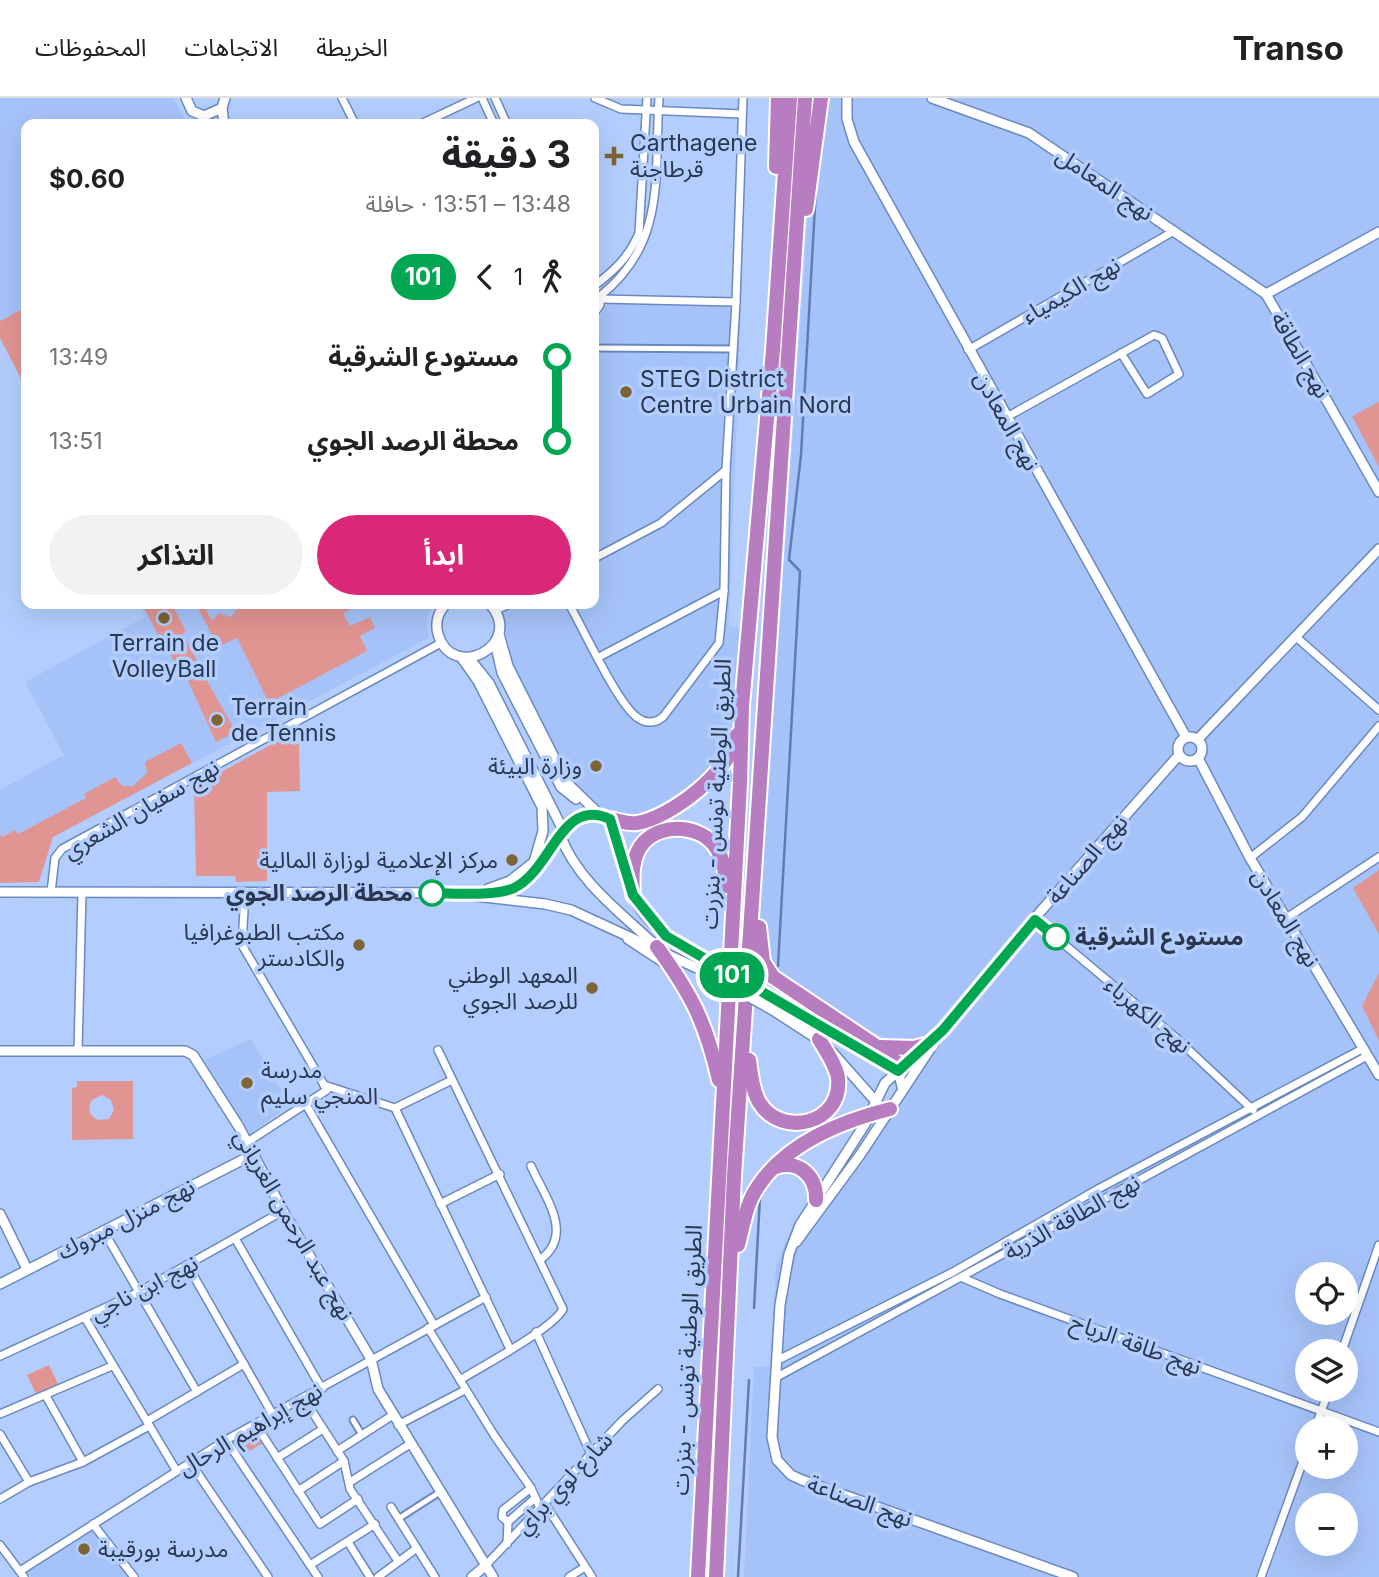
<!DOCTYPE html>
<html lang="ar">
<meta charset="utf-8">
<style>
:root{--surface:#fff;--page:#f2f2f2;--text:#202124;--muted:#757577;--line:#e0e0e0;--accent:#db2777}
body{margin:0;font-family:Inter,"Noto Sans Arabic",sans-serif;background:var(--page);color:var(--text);direction:rtl;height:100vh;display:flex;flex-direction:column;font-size:26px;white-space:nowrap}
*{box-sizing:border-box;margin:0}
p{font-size:23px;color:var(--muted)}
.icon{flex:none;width:38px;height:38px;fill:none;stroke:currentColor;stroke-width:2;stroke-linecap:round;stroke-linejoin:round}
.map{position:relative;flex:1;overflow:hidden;direction:ltr}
.sheet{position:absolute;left:21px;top:21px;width:578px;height:490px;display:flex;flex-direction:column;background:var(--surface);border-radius:14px;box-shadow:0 7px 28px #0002;direction:rtl}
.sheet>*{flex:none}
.badge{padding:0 14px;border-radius:23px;font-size:24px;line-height:46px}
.buttons{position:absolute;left:1295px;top:1164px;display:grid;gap:14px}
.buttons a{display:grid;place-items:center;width:63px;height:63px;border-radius:50%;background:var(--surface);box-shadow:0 7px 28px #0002;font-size:35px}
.map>.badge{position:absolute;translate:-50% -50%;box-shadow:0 0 0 4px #fff}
.legs{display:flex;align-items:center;gap:10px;height:77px;padding:0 28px;font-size:23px}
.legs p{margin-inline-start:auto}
.summary{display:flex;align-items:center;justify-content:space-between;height:119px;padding:0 28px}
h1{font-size:38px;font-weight:700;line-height:52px}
.primary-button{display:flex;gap:14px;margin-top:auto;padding:14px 28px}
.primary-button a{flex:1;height:80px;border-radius:42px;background:var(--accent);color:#fff;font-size:28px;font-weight:700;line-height:80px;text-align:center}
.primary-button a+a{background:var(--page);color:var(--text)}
ul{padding:0 28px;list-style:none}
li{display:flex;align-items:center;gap:24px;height:84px;font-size:26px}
li i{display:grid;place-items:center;width:10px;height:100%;margin:0 9px;background:currentColor}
li i::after{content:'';width:18px;height:18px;margin:-9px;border:5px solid;border-radius:50%;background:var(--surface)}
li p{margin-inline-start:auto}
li:first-child i{background:linear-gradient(#0000 50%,currentColor 0)}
li:last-child i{background:linear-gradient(currentColor 50%,#0000 0)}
header{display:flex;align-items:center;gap:42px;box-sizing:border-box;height:98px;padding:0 35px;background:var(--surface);border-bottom:2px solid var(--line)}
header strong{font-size:33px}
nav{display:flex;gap:38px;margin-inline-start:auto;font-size:24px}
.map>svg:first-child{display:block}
.built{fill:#a6c3f9;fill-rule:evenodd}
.green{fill:#e19592;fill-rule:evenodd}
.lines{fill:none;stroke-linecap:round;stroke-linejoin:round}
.stream{stroke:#5e7db5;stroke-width:2.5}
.pedestrian-casing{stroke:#6a89c1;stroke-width:9}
.minor-casing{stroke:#6a89c1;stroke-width:10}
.tertiary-casing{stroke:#6a89c1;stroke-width:12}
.motorway-casing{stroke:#fff;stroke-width:18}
.pedestrian{stroke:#fff;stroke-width:5}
.minor{stroke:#fff;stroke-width:7}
.tertiary{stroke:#fff;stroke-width:9}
.motorway{stroke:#b87dc1;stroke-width:14}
.tertiary-bridge-casing{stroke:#6a89c1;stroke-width:12;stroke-linecap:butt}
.tertiary-bridge{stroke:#fff;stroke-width:9}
.line-1-casing{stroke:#fff;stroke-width:16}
.line-1{stroke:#00a651;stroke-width:10}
.poi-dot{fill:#7d6435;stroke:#b3cefe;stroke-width:2.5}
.stop-1-dot{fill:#fff;stroke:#00a651;stroke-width:3.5}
.labels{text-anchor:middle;stroke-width:7;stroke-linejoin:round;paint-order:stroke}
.poi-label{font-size:23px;fill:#29374f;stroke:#b3cefe;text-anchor:start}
.street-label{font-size:23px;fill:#29374f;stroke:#b3cefe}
.stop-label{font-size:23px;font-weight:bold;fill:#29374f;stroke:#b3cefe;text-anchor:end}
</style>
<header>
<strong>Transo</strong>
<nav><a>الخريطة</a><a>الاتجاهات</a><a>المحفوظات</a></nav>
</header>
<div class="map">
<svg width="1379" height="1479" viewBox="0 0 1379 1479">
<rect width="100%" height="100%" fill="#b3cefe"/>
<!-- built -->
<g class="built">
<polygon points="0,0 173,0 187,26 26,26 26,290 0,240"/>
<path d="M816 0H1379V1479H744L754 1269 770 1268 776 1170 786 1142 807 1108 821 1115 926 965 886 940 850 923 757 857ZM1307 1176H1346V1214H1307ZM1307 1253H1346V1292H1307ZM1307 1330H1346V1368H1307ZM1307 1407H1346V1446H1307Z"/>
<polygon points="608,205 741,208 729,529 744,530 735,631 723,660 692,686 648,714 632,718 619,717 595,708 572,685 513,567 504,527 496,506 593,506 593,221 600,218"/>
<polygon points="139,506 430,506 427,526 429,540 6,764 0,753 0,692 64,657 25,584 145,519"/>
<polygon points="251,941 290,1007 250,1036 204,962"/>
<polygon points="93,1430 128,1479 31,1479 27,1473"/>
</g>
<!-- green -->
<g class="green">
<polygon points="26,209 26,290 0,240 0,223"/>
<polygon points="1379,304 1379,369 1352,318"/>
<polygon points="142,506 172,506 186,534 163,546"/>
<polygon points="196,506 207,506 206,512 212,523 219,515 231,519 241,506 361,506 343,515 350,528 370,519 375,530 360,538 367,553 269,605 237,540 218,549"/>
<polygon points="184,537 200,569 182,579 165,547"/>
<polygon points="203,576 236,634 216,644 188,583"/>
<polygon points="292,635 299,647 300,693 267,694 267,783 236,784 235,778 196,778 194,689"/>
<polygon points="181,645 192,665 53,739 39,784 0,785 0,736 2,739 15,732 18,736 86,700 84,696 115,679 122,688 133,688 147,675 145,664"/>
<polygon points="1379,772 1379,836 1353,790"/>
<polygon points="1379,875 1379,943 1362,908"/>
<path d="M77 983H133V1041L72 1042V990L77 989ZM102 997 111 1002 114 1012 109 1021 98 1022C89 1018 87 1010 92 1002Z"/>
<polygon points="49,1267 58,1286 36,1296 27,1277"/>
<polygon points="254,1330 263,1345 241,1358 231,1343"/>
</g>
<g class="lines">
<!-- stream -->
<g class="stream">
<polyline points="778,868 800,473 789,462 801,357 816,91"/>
<polyline points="754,1210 760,1099"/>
<polyline points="738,1479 749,1282"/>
</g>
<defs>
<g id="pedestrian">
<polyline points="593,250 734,251"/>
<polyline points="353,1322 362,1337"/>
<polyline points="398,1421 440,1394"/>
</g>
<g id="minor">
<polyline points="342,0 355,26"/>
<polyline points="482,0 494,26"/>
<polyline points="495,0 507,26"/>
<polyline points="595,0 621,11 742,16"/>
<polyline points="421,26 476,0"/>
<path d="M594 188C614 173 629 159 639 135L647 0"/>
<path d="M600 198C667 145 654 78 659 0"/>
<polyline points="600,201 736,204"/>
<polyline points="593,217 600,207 600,198"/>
<polyline points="968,252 1174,133"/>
<polyline points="1005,320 1154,237 1162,240 1179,276 1147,296 1121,255"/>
<polyline points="593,461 661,425 726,372"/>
<path d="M569 506C583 530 618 607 638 620 646 626 656 625 663 619L719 545 724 493 726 372 736 204 743 0"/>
<polyline points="496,512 509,506"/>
<polyline points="1295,538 1379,612"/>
<polyline points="599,559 724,493"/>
<polyline points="1250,760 1302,719 1379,628"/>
<polyline points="51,794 55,760 62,751 441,545"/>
<polyline points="245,794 242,847 327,992 246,1045"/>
<polyline points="1285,821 1379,759"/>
<polyline points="1035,822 1175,939 1253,1012"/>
<path d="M438 952 563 1211C553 1231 482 1268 460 1282"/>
<polyline points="78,953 82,794"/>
<polyline points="324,987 395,1010 452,982"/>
<polyline points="305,1005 434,1227"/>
<polyline points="395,1010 510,1251"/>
<path d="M531 1068C545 1100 575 1136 540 1162"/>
<polyline points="440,1106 500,1076"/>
<polyline points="103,1132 197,1294"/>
<polyline points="236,1142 322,1291"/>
<polyline points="188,1168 273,1317"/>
<polyline points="963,1180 1000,1196 1379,1334"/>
<polyline points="85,1220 176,1372"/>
<polyline points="428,1230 494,1337 531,1390 540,1410"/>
<polyline points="536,1234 591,1356"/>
<polyline points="1342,1253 1379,1147"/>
<polyline points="0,1258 137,1195 283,1113"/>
<polyline points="778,1262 953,1174 1098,1091 1364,950"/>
<polyline points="777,1279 1367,958"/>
<polyline points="46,1298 83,1364"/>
<polyline points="304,1301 344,1363 350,1391 398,1463"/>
<polyline points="0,1316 112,1268"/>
<polyline points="147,1323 244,1266"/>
<polyline points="256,1327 320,1426 358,1401"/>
<polyline points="398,1327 465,1292"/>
<polyline points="1315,1330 1329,1292"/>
<polyline points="0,1336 29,1384"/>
<polyline points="226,1342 318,1479"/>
<polyline points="337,1353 393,1317"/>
<polyline points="277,1360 323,1331"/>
<polyline points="190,1364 268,1479"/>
<polyline points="350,1384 410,1346"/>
<polyline points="298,1393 344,1363"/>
<polyline points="0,1401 29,1384 83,1364 149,1328"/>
<polyline points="545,1406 592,1479"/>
<polyline points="391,1409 435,1479"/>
<polyline points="508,1424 534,1401"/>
<polyline points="93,1426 134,1479"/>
<polyline points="348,1444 370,1479"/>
<polyline points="507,1446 508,1424 502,1419 503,1412 531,1390"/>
<polyline points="0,1447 24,1479"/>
<polyline points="310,1467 375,1426"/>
<polyline points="485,1468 622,1323 658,1291"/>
<polyline points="20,1473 226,1342 486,1199"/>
<polyline points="378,1479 417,1450"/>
<polyline points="569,1479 585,1469"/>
<polyline points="1261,1479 1307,1352"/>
</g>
<g id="tertiary">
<polyline points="186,0 192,13 204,18 222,10"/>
<polyline points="847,0 847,21 854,44 1186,639"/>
<polyline points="932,0 1029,35 1266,196 1379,394"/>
<polyline points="224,26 222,10 225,0"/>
<polyline points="1266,196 1379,134"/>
<path d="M446 506C438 514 435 525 438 536 452 585 526 547 490 506"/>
<polyline points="499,536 508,568 567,685 598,715"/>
<polyline points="496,549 502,575 561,689 576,701"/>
<polyline points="461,559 478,583 542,709 543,733 534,764 510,783 488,791"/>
<polyline points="469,560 489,585 563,732"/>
<circle cx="1190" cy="651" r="12"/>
<polyline points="1198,641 1379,451"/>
<polyline points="1198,660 1250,760 1379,977"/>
<path d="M0 794 492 795C528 788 541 767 561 739"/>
<polyline points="467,797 545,806 571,812 699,871"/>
<polyline points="628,841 666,866"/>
<path d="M657 849C623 816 578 784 561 739 568 715 590 711 610 721 621 744 623 770 632 795 644 826 676 845 703 861"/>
<polyline points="774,900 898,973 903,992"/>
<polyline points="771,911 822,944"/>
<polyline points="0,953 185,953 193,957 239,1029 283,1113 371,1261 378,1291 493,1479"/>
<polyline points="832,954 878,1006"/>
<polyline points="0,1116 27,1171"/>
<polyline points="796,1144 860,1057 932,948"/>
<polyline points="0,1186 252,1057"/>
<polyline points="472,1479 485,1468"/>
<polyline points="1073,1479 802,1382 791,1377 777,1362 772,1339 780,1207 789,1156 800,1127 865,1026 885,985 943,932 1040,814 1179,657"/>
</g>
<g id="motorway">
<polyline points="776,69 778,0"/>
<polyline points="806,111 821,0"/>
<path d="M610 721C619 723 627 726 637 725 672 719 731 673 737 637"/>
<path d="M633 797C632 779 631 758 644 744 663 724 702 727 717 751 724 762 725 775 727 788"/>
<polyline points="759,829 763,864 773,879 888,956 895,963 898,973"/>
<path d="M657 849C692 897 706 925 719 982"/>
<polyline points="881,949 914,950 929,946"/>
<path d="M749 962C751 976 752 992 759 1004 781 1041 843 1026 838 980 836 967 826 953 819 941"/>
<path d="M773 1070C797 1060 817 1077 816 1102"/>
<path d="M738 1147C743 1128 746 1106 757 1090 785 1046 842 1023 890 1011"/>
<polyline points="698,1479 740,685 742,608 773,252 790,0"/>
<polyline points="716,1479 734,1078 805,0"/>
</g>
</defs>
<!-- pedestrian casing -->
<use href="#pedestrian" class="pedestrian-casing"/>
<!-- minor casing -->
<use href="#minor" class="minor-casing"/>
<!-- tertiary casing -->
<use href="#tertiary" class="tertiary-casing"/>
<!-- motorway casing -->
<use href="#motorway" class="motorway-casing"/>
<!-- pedestrian -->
<use href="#pedestrian" class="pedestrian"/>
<!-- minor -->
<use href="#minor" class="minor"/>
<!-- tertiary -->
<use href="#tertiary" class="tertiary"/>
<!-- motorway -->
<use href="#motorway" class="motorway"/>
<defs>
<g id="tertiary-bridge">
<polyline points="703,861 774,900"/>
<polyline points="699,871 771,911"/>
</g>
</defs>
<!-- tertiary-bridge casing -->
<use href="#tertiary-bridge" class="tertiary-bridge-casing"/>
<!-- tertiary-bridge -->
<use href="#tertiary-bridge" class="tertiary-bridge"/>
</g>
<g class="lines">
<defs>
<path id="line-1" d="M432 795C454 795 494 799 514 790 552 772 561 698 610 721L633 797 666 838 898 973 943 932 1035 822 1056 839"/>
</defs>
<!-- line-1 casing -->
<use href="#line-1" class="line-1-casing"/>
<!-- line-1 -->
<use href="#line-1" class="line-1"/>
</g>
<!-- markers -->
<g class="poi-dot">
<path d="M610.5 47.5h7v7h7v7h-7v7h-7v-7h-7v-7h7z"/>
<circle cx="626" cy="294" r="7"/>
<circle cx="164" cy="520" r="7"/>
<circle cx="217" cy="622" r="7"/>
<circle cx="596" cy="668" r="7"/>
<circle cx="512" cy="762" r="7"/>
<circle cx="359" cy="847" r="7"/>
<circle cx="592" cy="890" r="7"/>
<circle cx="247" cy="985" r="7"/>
<circle cx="84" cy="1451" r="7"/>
</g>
<g class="stop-1-dot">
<circle cx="432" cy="795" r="12"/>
<circle cx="1056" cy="839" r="12"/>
</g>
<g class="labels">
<!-- poi labels -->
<g class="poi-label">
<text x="630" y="53">Carthagene<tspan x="630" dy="26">قرطاجنة</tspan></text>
<text x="640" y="289">STEG District<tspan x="640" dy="26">Centre Urbain Nord</tspan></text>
<text x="164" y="553" text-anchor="middle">Terrain de<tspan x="164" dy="26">VolleyBall</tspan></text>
<text x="231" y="617">Terrain<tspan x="231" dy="26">de Tennis</tspan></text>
<text x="582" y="676" text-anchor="end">وزارة البيئة</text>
<text x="498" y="770" text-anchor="end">مركز الإعلامية لوزارة المالية</text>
<text x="345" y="842" text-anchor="end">مكتب الطبوغرافيا<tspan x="345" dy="26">والكادستر</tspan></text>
<text x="578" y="885" text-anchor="end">المعهد الوطني<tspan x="578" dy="26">للرصد الجوي</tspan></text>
<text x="261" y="980">مدرسة<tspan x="261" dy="26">المنجي سليم</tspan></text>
<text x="98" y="1459">مدرسة بورقيبة</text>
</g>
<!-- street labels -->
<g class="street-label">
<text transform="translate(1105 86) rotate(34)" y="8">نهج المعامل</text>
<text transform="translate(1071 192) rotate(-30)" y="8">نهج الكيمياء</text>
<text transform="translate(1301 257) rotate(60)" y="8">نهج الطاقة</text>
<text transform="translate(1007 323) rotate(61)" y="8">نهج المعادن</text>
<text transform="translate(716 696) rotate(-87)" y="8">الطريق الوطنية تونس - بنزرت</text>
<text transform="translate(141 711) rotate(-30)" y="8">نهج سفيان الشعري</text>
<text transform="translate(1087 761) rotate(-49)" y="8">نهج الصناعة</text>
<text transform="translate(1286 820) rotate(59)" y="8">نهج المعادن</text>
<text transform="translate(1148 917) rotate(40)" y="8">نهج الكهرباء</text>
<text transform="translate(1072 1119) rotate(-29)" y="8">نهج الطاقة الذرية</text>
<text transform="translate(126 1121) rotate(-27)" y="8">نهج منزل مبروك</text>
<text transform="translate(294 1127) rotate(60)" y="8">نهج عبد الرحمن الغرياني</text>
<text transform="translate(144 1190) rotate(-27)" y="8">نهج ابن ناجي</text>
<text transform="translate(1136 1246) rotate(20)" y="8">نهج طاقة الرياح</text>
<text transform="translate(687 1262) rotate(-87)" y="8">الطريق الوطنية تونس - بنزرت</text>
<text transform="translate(250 1331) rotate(-30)" y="8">نهج إبراهيم الرحال</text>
<text transform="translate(564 1385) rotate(-47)" y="8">شارع لوي براي</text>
<text transform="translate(860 1403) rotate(20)" y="8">نهج الصناعة</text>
</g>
<!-- stop labels -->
<g class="stop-label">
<text x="413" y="803">محطة الرصد الجوي</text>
<text x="1075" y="847" text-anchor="start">مستودع الشرقية</text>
</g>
</g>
</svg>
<div class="buttons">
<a><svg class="icon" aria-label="locate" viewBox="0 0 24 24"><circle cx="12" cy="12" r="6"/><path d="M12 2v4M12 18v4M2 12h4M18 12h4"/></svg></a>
<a><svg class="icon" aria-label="layers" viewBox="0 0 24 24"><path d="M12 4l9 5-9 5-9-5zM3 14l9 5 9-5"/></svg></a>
<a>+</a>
<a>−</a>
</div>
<b class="badge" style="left:732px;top:877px;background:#00a651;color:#fff">101</b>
<section class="sheet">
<div class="summary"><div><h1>3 دقيقة</h1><p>13:48 – 13:51 · حافلة</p></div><b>$0.60</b></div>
<div class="legs"><svg class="icon" aria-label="walk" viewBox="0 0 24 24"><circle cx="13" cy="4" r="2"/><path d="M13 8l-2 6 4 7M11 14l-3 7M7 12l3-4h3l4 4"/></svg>1<svg class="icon" aria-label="back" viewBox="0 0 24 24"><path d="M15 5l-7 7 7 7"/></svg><b class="badge" style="background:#00a651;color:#fff">101</b></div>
<ul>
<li><i style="color:#00a651"></i><b>مستودع الشرقية</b><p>13:49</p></li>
<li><i style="color:#00a651"></i><b>محطة الرصد الجوي</b><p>13:51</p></li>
</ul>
<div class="primary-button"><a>ابدأ</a><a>التذاكر</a></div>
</section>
</div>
